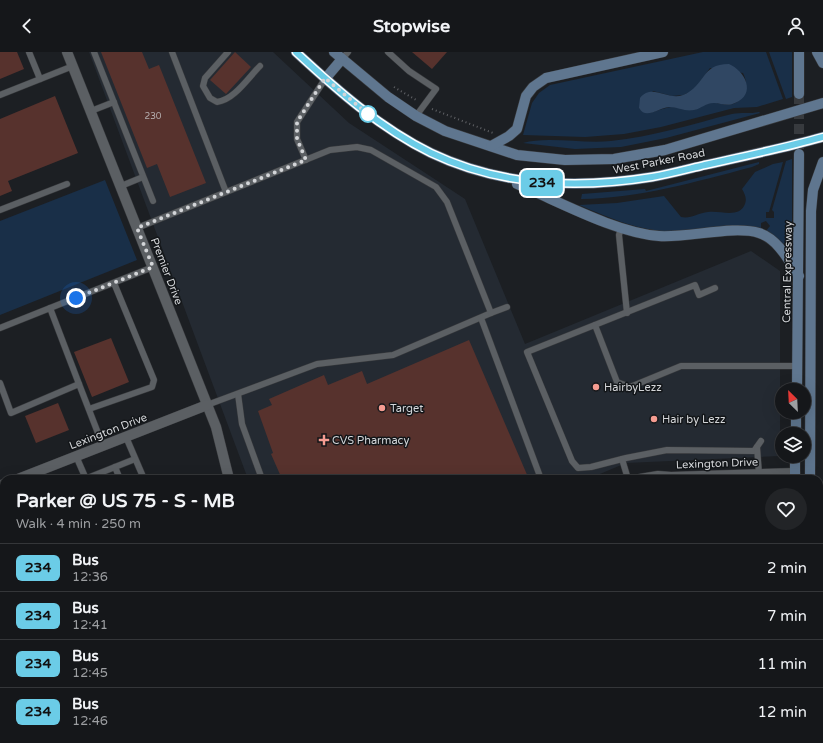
<!DOCTYPE html>
<meta charset="utf-8">
<style>
:root{--surface:#15171a;--page:#222427;--text:#f1f3f6;--muted:#9d9fa2;--line:#343639}
body{margin:0;font-family:"Varela Round",sans-serif;background:var(--page);color:var(--text);height:100vh;display:flex;flex-direction:column;font-size:15px;white-space:nowrap}
*{box-sizing:border-box;margin:0}
p{font-size:13px;color:var(--muted)}
.icon{flex:none;width:22px;height:22px;fill:none;stroke:currentColor;stroke-width:2;stroke-linecap:round;stroke-linejoin:round}
.map{position:relative;flex:1;overflow:hidden}
.drawer{position:absolute;left:0px;top:423px;width:823px;height:268px;display:flex;flex-direction:column;background:var(--surface);border-radius:12px 12px 0 0;box-shadow:0 4px 16px #0002,0 0 0 1px var(--line)}
.drawer>*{flex:none}
.badge{padding:0 8px;border-radius:6px;font-size:14px;line-height:26px}
.needle{width:26px;rotate:336deg}
.controls{position:absolute;left:775px;top:331px;display:grid;gap:8px}
.controls a{display:grid;place-items:center;width:36px;height:36px;border-radius:50%;background:var(--surface);box-shadow:0 4px 16px #0002,0 0 0 1px var(--line);font-size:20px}
.you{position:absolute;width:20px;height:20px;margin:-10px;border:3px solid #fff;border-radius:50%;background:#1a73e8;box-shadow:0 0 0 6px #1a73e833}
.map>.badge{position:absolute;translate:-50% -50%;box-shadow:0 0 0 2px #fff}
.round{display:grid;place-items:center;flex:none;width:42px;height:42px;border-radius:21px;background:var(--page)}
.head{display:flex;align-items:center;justify-content:space-between;height:68px;padding:0 16px}
h1{font-size:19px;font-weight:800;line-height:30px}
ul{padding:0;list-style:none}
li{display:flex;align-items:center;gap:12px;height:48px;padding:0 16px;border-top:1px solid var(--line)}
li div{flex:1}
li b{display:block;font-size:15px}
li em{font-style:normal}
li .badge{min-width:44px;font-weight:700;text-align:center}
header{display:flex;justify-content:space-between;align-items:center;height:52px;padding:0 16px;background:var(--surface);font-size:18px;font-weight:800}
.map>svg:first-child{display:block}
.built{fill:#242a32}
.green{fill:#192f48;fill-rule:evenodd}
.forest{fill:#304763}
.building{fill:#57322d}
.lines{fill:none;stroke-linecap:round;stroke-linejoin:round}
.secondary-tunnel{stroke:#373a3e;stroke-width:10;stroke-dasharray:10 5;stroke-linecap:butt}
.service-casing{stroke:#383a3d;stroke-width:7}
.minor-casing{stroke:#383a3d;stroke-width:11}
.tertiary-casing{stroke:#383a3d;stroke-width:11}
.secondary-casing{stroke:#383a3d;stroke-width:11}
.path{stroke:#606266;stroke-width:2;stroke-dasharray:1 3;stroke-linecap:butt}
.service{stroke:#5b5f63;stroke-width:6}
.minor{stroke:#5b5f63;stroke-width:10}
.tertiary{stroke:#5b5f63;stroke-width:10}
.secondary{stroke:#5f768f;stroke-width:10}
.line-casing{stroke:#fff;stroke-width:9}
.line{stroke:#6bcce7;stroke-width:6}
.walk{stroke:#d3d5d8;stroke-width:4;stroke-dasharray:0 7.2}
.stop-dot{fill:#fff;stroke:#6bcce7;stroke-width:2}
.poi-dot{fill:#f59c91;stroke:#131619;stroke-width:1.5}
.labels{text-anchor:middle;stroke-width:3;stroke-linejoin:round;paint-order:stroke}
.number-label{font-size:9px;fill:#b4acad}
.street-label{font-size:11px;fill:#d3d5d8;stroke:#131619}
.poi-label{font-size:11px;fill:#d3d5d8;stroke:#131619;text-anchor:start}
</style>
<header><svg class="icon" aria-label="back" viewBox="0 0 24 24"><path d="M15 5l-7 7 7 7"/></svg>Stopwise<svg class="icon" aria-label="person" viewBox="0 0 24 24"><circle cx="12" cy="8" r="4"/><path d="M4 21q1-7 8-7t8 7"/></svg></header>
<div class="map">
<svg width="823" height="691" viewBox="0 0 823 691">
<rect width="100%" height="100%" fill="#1c1f23"/>
<!-- built -->
<g class="built">
<polygon points="89,0 273,0 349,71 465,147 525,292 751,199 780,219 780,404 626,411 588,427 248,427"/>
<polygon points="293,687 774,687 774,691 294,691"/>
</g>
<!-- green -->
<g class="green">
<path d="M703 0H766L783 47 757 55 734 56 661 75 624 82 585 85 523 83 532 51 539 41 550 33ZM710 16 743 21C750 34 745 51 728 53 722 53 716 50 710 51 704 52 699 57 693 58 686 59 679 55 672 55 661 55 647 67 639 56L653 39 672 44 683 43 694 38Z"/>
<polygon points="769,0 792,0 792,45 786,47"/>
<path d="M759 60 760 61 666 86 621 95 575 97 523 91C547 84 583 92 611 89 652 85 692 72 732 62 741 60 750 62 759 60Z"/>
<path d="M792 107V185H790V189L783 192 766 179 770 174 766 169 761 171V177C734 168 704 179 676 180 641 180 610 166 579 153L617 151 664 144 681 165C691 167 698 161 708 160 720 158 739 167 745 152 747 147 745 142 742 137L755 120 773 112 783 110 769 160H766V166H774V160L772 158 786 109Z"/>
<path d="M759 110V112L752 115C695 130 640 146 581 147L582 142 645 137 646 139Z"/>
<polygon points="105,128 137,208 0,263 0,169"/>
<polygon points="4,570 4,633 0,624 0,572"/>
<polygon points="4,642 4,687 54,687 56,691 0,691 0,643"/>
</g>
<!-- forest -->
<path class="forest" d="M729 12C745 19 757 42 735 51 727 55 721 51 714 51 705 51 701 57 694 58 686 60 677 55 669 55 658 56 646 68 639 56L640 46C652 31 668 49 683 43 706 34 700 12 729 12Z"/>
<!-- building -->
<g class="building">
<polygon points="0,0 17,0 24,17 0,27"/>
<polygon points="101,0 142,0 149,17 159,13 206,131 170,145 157,112 147,116"/>
<polygon points="235,0 251,15 226,42 210,28"/>
<polygon points="412,0 447,0 432,17"/>
<polygon points="55,44 78,101 8,129 12,139 0,144 0,67"/>
<polygon points="111,286 129,330 92,345 74,300"/>
<polygon points="469,288 528,425 522,427 282,427 271,402 273,401 258,359 272,353 269,347 324,323 328,333 362,319 367,332"/>
<polygon points="58,351 69,378 36,391 25,364"/>
</g>
<g class="lines">
<!-- secondary-tunnel -->
<polyline class="secondary-tunnel" points="799,42 799,100"/>
<defs>
<g id="service">
<polyline points="29,0 40,27"/>
<polyline points="94,0 153,149"/>
<polyline points="172,0 226,140"/>
<path d="M228 0 205 26 203 34 210 46 217 50C234 48 248 26 260 14"/>
<polyline points="388,0 409,19 436,37 416,64"/>
<polyline points="342,7 348,0"/>
<polyline points="0,43 73,14"/>
<polyline points="91,59 114,50"/>
<polyline points="306,108 297,87 297,70 325,27"/>
<polyline points="121,134 143,125"/>
<polyline points="0,158 67,132"/>
<polyline points="137,176 330,98 357,95 371,98 436,135 447,150 491,261 393,303 317,312 207,353"/>
<polyline points="621,176 619,183 627,261"/>
<polyline points="715,236 699,243 695,233 527,300 572,409 578,416 591,415 626,406 667,398 754,399 761,389"/>
<polyline points="50,256 79,332"/>
<polyline points="491,261 507,255"/>
<polyline points="481,266 541,427"/>
<polyline points="595,273 617,330 630,335 681,314 798,314"/>
<polyline points="0,276 153,215"/>
<polyline points="0,331 11,361 79,332 103,394"/>
<polyline points="238,342 242,372 262,427"/>
<polyline points="89,357 152,335 154,328 114,231"/>
<polyline points="126,385 144,427"/>
<polyline points="757,395 759,422"/>
<polyline points="76,404 86,427"/>
<polyline points="622,407 628,427"/>
<polyline points="115,415 120,427"/>
<polyline points="85,427 135,407"/>
<polyline points="312,687 314,691"/>
<polyline points="376,687 377,691"/>
<polyline points="483,687 485,691"/>
<polyline points="525,687 526,691"/>
<polyline points="569,691 579,687"/>
</g>
<polyline id="minor" points="640,427 658,424 671,425 795,421"/>
<g id="tertiary">
<polyline points="67,0 216,375 229,427"/>
<polyline points="18,427 207,353"/>
<polyline points="0,434 4,432"/>
<polyline points="275,687 277,691"/>
</g>
<g id="secondary">
<path d="M296 0C337 38 380 76 431 101 500 134 578 137 652 125 670 122 688 117 705 113 745 104 784 96 823 85"/>
<polyline points="334,0 388,45 416,64 445,79 517,103 565,108 614,107 665,98 823,51"/>
<polyline points="799,0 799,42"/>
<polyline points="817,0 823,11"/>
<polyline points="325,27 342,7"/>
<polyline points="491,94 509,84 517,77 526,44 533,35 546,26 663,0"/>
<path d="M517 132C558 149 616 181 659 184 688 186 734 173 759 181 778 187 789 209 799 224"/>
<polyline points="797,338 799,102"/>
<polyline points="796,382 796,360"/>
<polyline points="795,427 795,404"/>
<polyline points="810,427 811,159 813,138 823,110"/>
<polyline points="798,691 798,687"/>
</g>
</defs>
<!-- service casing -->
<use href="#service" class="service-casing"/>
<!-- minor casing -->
<use href="#minor" class="minor-casing"/>
<!-- tertiary casing -->
<use href="#tertiary" class="tertiary-casing"/>
<!-- secondary casing -->
<use href="#secondary" class="secondary-casing"/>
<!-- path -->
<g class="path">
<polyline points="394,35 416,48"/>
<polyline points="432,57 493,81"/>
</g>
<!-- service -->
<use href="#service" class="service"/>
<!-- minor -->
<use href="#minor" class="minor"/>
<!-- tertiary -->
<use href="#tertiary" class="tertiary"/>
<!-- secondary -->
<use href="#secondary" class="secondary"/>
</g>
<g class="lines">
<defs>
<path id="line" d="M296 0C337 38 380 76 431 101 500 134 578 137 652 125 670 122 688 117 705 113 745 104 784 96 823 85"/>
</defs>
<!-- line casing -->
<use href="#line" class="line-casing"/>
<!-- line -->
<use href="#line" class="line"/>
<!-- walk -->
<polyline class="walk" points="76,246 153,215 137,176 306,108 297,87 297,70 325,26 369,63 368,62"/>
</g>
<!-- markers -->
<circle class="stop-dot" cx="368" cy="62" r="8"/>
<g class="poi-dot">
<circle cx="596" cy="335" r="4"/>
<circle cx="382" cy="356" r="4"/>
<circle cx="654" cy="367" r="4"/>
<path d="M322 382h4v4h4v4h-4v4h-4v-4h-4v-4h4z"/>
</g>
<g class="labels">
<!-- number labels -->
<g class="number-label">
<text x="153" y="67">230</text>
</g>
<!-- street labels -->
<g class="street-label">
<text transform="translate(659 109) rotate(-11)" y="4">West Parker Road</text>
<text transform="translate(167 219) rotate(69)" y="4">Premier Drive</text>
<text transform="translate(787 220) rotate(-89)" y="4">Central Expressway</text>
<text transform="translate(108 379) rotate(-21)" y="4">Lexington Drive</text>
<text transform="translate(717 411) rotate(-2)" y="4">Lexington Drive</text>
</g>
<!-- poi labels -->
<g class="poi-label">
<text x="604" y="339">HairbyLezz</text>
<text x="390" y="360">Target</text>
<text x="662" y="371">Hair by Lezz</text>
<text x="332" y="392">CVS Pharmacy</text>
</g>
</g>
</svg>
<div class="controls">
<a><svg class="needle" viewBox="-14 -14 28 28"><path d="M0-13l5 13h-10z" fill="#e53935"/><path d="M0 13l5-13h-10z" fill="#9d9fa2"/></svg></a>
<a><svg class="icon" aria-label="layers" viewBox="0 0 24 24"><path d="M12 4l9 5-9 5-9-5zM3 14l9 5 9-5"/></svg></a>
</div>
<div class="you" style="left:76px;top:246px"></div>
<b class="badge" style="left:542px;top:131px;background:#6bcce7;color:#111">234</b>
<section class="drawer">
<div class="head"><div><h1>Parker @ US 75 - S - MB</h1><p>Walk · 4 min · 250 m</p></div><a class="round"><svg class="icon" aria-label="heart" viewBox="0 0 24 24"><path d="M12 20l-8-8c-3-5 5-10 8-4 3-6 11-1 8 4z"/></svg></a></div>
<ul>
<li><span class="badge" style="background:#6bcce7;color:#111">234</span><div><b>Bus</b><p>12:36</p></div><em>2 min</em></li>
<li><span class="badge" style="background:#6bcce7;color:#111">234</span><div><b>Bus</b><p>12:41</p></div><em>7 min</em></li>
<li><span class="badge" style="background:#6bcce7;color:#111">234</span><div><b>Bus</b><p>12:45</p></div><em>11 min</em></li>
<li><span class="badge" style="background:#6bcce7;color:#111">234</span><div><b>Bus</b><p>12:46</p></div><em>12 min</em></li>
</ul>
</section>
</div>
